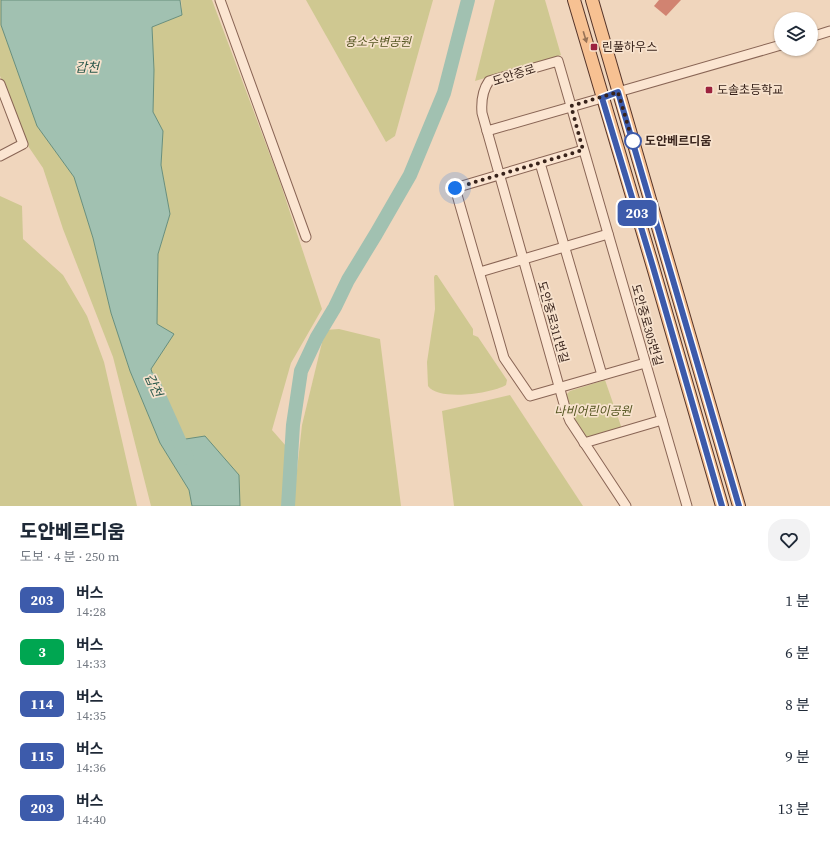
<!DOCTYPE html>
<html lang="ko">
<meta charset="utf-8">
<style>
:root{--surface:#fff;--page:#f2f2f3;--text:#1f2937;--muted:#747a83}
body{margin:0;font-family:"Source Serif 4","Noto Sans KR",serif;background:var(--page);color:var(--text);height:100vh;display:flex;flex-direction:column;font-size:15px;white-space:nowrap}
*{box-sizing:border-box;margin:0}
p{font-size:13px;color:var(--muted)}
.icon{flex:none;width:22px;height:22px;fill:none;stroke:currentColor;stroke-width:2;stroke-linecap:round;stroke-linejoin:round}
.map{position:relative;height:506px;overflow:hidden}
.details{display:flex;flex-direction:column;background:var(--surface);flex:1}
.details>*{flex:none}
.badge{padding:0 8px;border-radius:6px;font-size:14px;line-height:26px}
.tools{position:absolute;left:774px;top:12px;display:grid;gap:8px}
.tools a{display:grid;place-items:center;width:44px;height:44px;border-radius:50%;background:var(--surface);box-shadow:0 1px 3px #0004;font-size:20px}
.you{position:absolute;width:20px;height:20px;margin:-10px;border:3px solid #fff;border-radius:50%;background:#1a73e8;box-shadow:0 0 0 6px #1a73e833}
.map>.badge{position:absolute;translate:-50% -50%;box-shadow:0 0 0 2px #fff}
.round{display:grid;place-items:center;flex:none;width:42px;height:42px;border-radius:16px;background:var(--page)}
.headline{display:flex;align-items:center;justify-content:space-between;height:68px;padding:0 20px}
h1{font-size:19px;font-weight:800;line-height:30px}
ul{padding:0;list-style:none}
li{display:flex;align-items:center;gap:12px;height:52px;padding:0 20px}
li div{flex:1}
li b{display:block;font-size:15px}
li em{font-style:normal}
li .badge{min-width:44px;font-weight:700;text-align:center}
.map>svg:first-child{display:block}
.green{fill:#cfc891}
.water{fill:#a1c1b1;stroke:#688f7d}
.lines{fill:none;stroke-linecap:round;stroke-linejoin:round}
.river{stroke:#a1c1b1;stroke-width:14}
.building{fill:#d18371}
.minor-casing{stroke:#896555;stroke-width:11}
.major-casing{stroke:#56352a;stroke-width:14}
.minor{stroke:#fbe5d1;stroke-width:9}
.major{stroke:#f7c192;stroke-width:12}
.oneway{fill:#987256}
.line-casing{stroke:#fff;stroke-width:9}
.line{stroke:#3d5bab;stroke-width:6}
.walk{stroke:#38231b;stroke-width:4;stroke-dasharray:0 7.2}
.poi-dot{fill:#9c223e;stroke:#f7e2cd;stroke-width:1.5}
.stop-dot{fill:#fff;stroke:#3d5bab;stroke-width:2}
.labels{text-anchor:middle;stroke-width:3.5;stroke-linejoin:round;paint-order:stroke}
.park-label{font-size:12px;font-style:italic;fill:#545520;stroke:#f7e2cd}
.poi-label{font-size:12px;fill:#38231b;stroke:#f7e2cd;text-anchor:start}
.street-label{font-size:12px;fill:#38231b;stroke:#f7e2cd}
.stop-label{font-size:12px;font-weight:bold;fill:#38231b;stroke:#f7e2cd;text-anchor:start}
.water-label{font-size:13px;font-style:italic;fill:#29584b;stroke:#f7e2cd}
</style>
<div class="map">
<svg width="830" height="506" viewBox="0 0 830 506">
<rect width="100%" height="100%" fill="#f0d6bd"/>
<!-- green -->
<g class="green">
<polygon points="0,0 1,0 1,25 37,126 74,177 93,238 111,313 130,371 160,443 189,490 192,506 151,506 113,357 63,229 43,168 24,140 0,76"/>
<polygon points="181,0 212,0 279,179 322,309 291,363 272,430 286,446 287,482 281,506 240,506 239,475 173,441 151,369 173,334 157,324 158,254 170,214 161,165 163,131 153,112 154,70 152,27 182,15"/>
<polygon points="306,0 433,0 395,136 386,142"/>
<polygon points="495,0 545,0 561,55 475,81"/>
<polygon points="0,196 22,206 23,239 63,275 87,316 104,362 137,506 0,506"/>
<path d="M435 275H437L473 329V335L478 337 507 380 506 385C491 394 438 401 428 386L427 362 435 309 434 277Z"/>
<polygon points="339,329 380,339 401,506 293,506 302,425 325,330"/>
<path d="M605 380 622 429 589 439C574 434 570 409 566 395L570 391Z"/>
<polygon points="510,395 583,506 454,506 442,411"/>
</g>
<!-- water -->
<polygon class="water" points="1,0 180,0 182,15 152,27 154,70 153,112 163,131 161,165 170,214 158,254 157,324 174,334 151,369 173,441 205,436 239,475 240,506 192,506 189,490 160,443 130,371 111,313 93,238 74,177 37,126 1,25"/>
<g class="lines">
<!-- river -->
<g class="river">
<polyline points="152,380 187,458"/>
<polyline points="288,506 293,425 301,371 317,337 335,307 348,280 376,234 410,175 444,93 468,0"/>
</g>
</g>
<!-- building -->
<polygon class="building" points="659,0 681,0 666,16 654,6"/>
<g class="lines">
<defs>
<g id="minor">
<polyline points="220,0 306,237"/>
<polyline points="811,37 830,31"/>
<polyline points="0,84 23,144 0,156"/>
<polyline points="618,92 781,45"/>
<polyline points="487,131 602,98"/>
<polyline points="583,150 455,188 504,358 530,396 645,363"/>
<polyline points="540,163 602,375"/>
<polyline points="480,272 608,234"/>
<polyline points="584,443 662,420"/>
<path d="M626 506 570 421 566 411 482 113C481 101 482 91 489 81L558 61 687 506"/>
</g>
<g id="major">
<polyline points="574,0 653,267 722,506"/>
<polyline points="592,0 739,506"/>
</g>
</defs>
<!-- minor casing -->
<use href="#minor" class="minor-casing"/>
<!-- major casing -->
<use href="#major" class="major-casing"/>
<!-- minor -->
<use href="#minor" class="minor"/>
<!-- major -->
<use href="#major" class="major"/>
</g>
<!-- one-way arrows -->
<defs><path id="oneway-solid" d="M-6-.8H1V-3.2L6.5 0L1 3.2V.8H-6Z"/></defs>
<use class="oneway" href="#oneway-solid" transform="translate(585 37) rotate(73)"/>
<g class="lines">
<defs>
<polyline id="line" points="722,506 653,267 602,98 618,92 739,506"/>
</defs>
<!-- line casing -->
<use href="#line" class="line-casing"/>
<!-- line -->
<use href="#line" class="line"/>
<!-- walk -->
<polyline class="walk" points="455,188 583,150 571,106 618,92 634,146 633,141"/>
</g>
<!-- markers -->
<g class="poi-dot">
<rect x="590" y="43" width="8" height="8" rx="2"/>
<rect x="705" y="86" width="8" height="8" rx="2"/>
</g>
<circle class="stop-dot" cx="633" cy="141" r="8"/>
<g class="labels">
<!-- park labels -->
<g class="park-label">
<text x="378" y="46">용소수변공원</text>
<text x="593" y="415">나비어린이공원</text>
</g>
<!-- poi labels -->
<g class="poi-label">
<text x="602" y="51">린풀하우스</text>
<text x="717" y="94">도솔초등학교</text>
</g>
<!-- street labels -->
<g class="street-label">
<text transform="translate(514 75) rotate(-18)" y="4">도안중로</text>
<text transform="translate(553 322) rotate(74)" y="4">도안중로311번길</text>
<text transform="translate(647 325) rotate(74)" y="4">도안중로305번길</text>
</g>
<!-- stop labels -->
<g class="stop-label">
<text x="645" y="145">도안베르디움</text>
</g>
<!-- water labels -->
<g class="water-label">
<text x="87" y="72">갑천</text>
<text transform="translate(154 385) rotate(65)" y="5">갑천</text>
</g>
</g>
</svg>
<div class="tools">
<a><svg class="icon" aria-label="layers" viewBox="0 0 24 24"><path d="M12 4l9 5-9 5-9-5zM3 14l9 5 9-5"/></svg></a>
</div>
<div class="you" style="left:455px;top:188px"></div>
<b class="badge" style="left:637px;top:213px;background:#3d5bab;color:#fff">203</b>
</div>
<section class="details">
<div class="headline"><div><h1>도안베르디움</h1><p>도보 · 4 분 · 250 m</p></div><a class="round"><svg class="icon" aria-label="heart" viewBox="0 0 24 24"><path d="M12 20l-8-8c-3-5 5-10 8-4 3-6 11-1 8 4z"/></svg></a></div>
<ul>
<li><span class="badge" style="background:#3d5bab;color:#fff">203</span><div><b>버스</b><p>14:28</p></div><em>1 분</em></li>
<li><span class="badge" style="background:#00a651;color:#fff">3</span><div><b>버스</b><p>14:33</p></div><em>6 분</em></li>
<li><span class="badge" style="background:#3d5bab;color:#fff">114</span><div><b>버스</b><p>14:35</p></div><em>8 분</em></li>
<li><span class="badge" style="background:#3d5bab;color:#fff">115</span><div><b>버스</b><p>14:36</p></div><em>9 분</em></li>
<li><span class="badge" style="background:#3d5bab;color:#fff">203</span><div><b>버스</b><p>14:40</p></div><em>13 분</em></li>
</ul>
</section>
